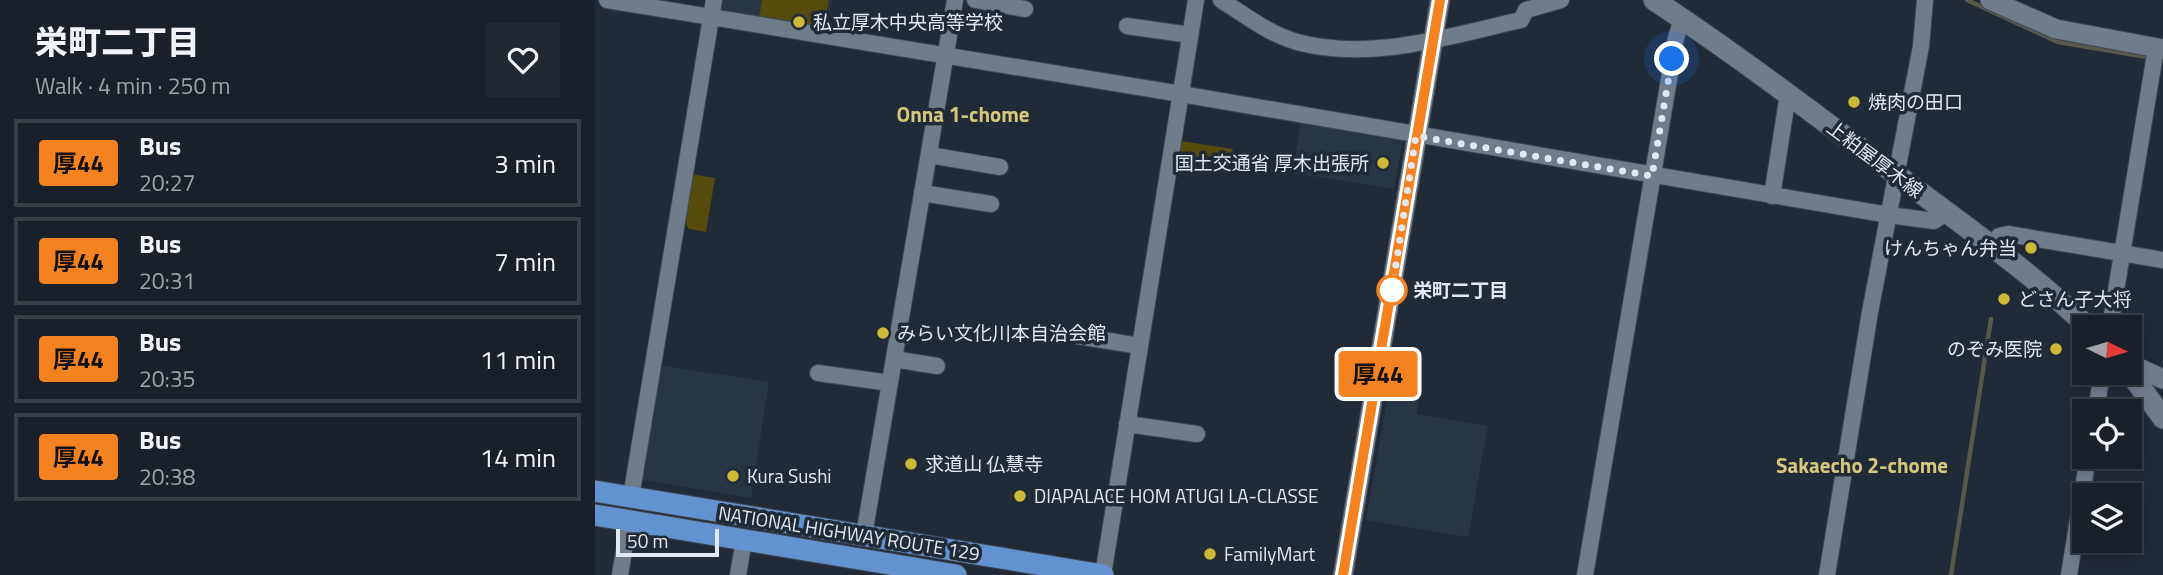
<!DOCTYPE html>
<meta charset="utf-8">
<style>
:root{--surface:#192029;--page:#222831;--text:#f1f3f6;--muted:#9fa3a8;--line:#373e46}
body{margin:0;font-family:"Titillium Web","Noto Sans JP",sans-serif;background:var(--page);color:var(--text);height:100vh;display:flex;flex-direction:column;font-size:26px;white-space:nowrap}
*{box-sizing:border-box;margin:0}
p{font-size:23px;color:var(--muted)}
.icon{flex:none;width:38px;height:38px;fill:none;stroke:currentColor;stroke-width:2;stroke-linecap:round;stroke-linejoin:round}
.map{position:relative;flex:1;overflow:hidden}
.side{display:flex;flex-direction:column;background:var(--surface);width:595px}
.side>*{flex:none}
.badge{padding:0 14px;border-radius:5px;font-size:24px;line-height:46px}
.needle{width:46px;rotate:95deg}
.buttons{position:absolute;left:1477px;top:315px;display:grid;gap:14px}
.buttons a{display:grid;place-items:center;width:70px;height:70px;border-radius:0px;background:var(--surface);box-shadow:0 4px 10px #0003,0 0 0 2px var(--line);font-size:35px}
.scale{position:absolute;left:21px;bottom:18px;width:103px;box-sizing:border-box;padding-left:7px;border:4px solid #e1e8f0;border-top:0;font-size:19px;line-height:24px;white-space:nowrap;color:#e1e8f0;-webkit-text-stroke:5px #212a37;paint-order:stroke}
.you{position:absolute;width:35px;height:35px;margin:-18px;border:5px solid #fff;border-radius:50%;background:#1a73e8;box-shadow:0 0 0 10px #1a73e833}
.map>.badge{position:absolute;translate:-50% -50%;box-shadow:0 0 0 4px #fff}
.round{display:grid;place-items:center;flex:none;width:74px;height:74px;border-radius:0px;background:var(--page)}
.headline{display:flex;align-items:center;justify-content:space-between;height:119px;padding:0 35px}
h1{font-size:33px;font-weight:800;line-height:52px}
ul{padding:0;list-style:none}
li{display:flex;align-items:center;gap:21px;height:88px;margin:0 14px 10px;padding:0 21px;border:4px solid var(--line);border-radius:0px}
li div{flex:1}
li b{display:block;font-size:26px}
li em{font-style:normal}
li .badge{min-width:77px;font-weight:700;text-align:center}
main{display:flex;flex:1;min-height:0}
.map>svg:first-child{display:block}
.built{fill:#273545}
.green{fill:#554b0d}
.lines{fill:none;stroke-linecap:round;stroke-linejoin:round}
.stream{stroke:#5a584a;stroke-width:4.5}
.minor-casing{stroke:#3e4650;stroke-width:18}
.tertiary-casing{stroke:#3e4650;stroke-width:21}
.secondary-casing{stroke:#3e4650;stroke-width:23}
.trunk-casing{stroke:#3e4650;stroke-width:23}
.minor{stroke:#717c8b;stroke-width:16}
.tertiary{stroke:#717c8b;stroke-width:19}
.secondary{stroke:#717c8b;stroke-width:21}
.trunk{stroke:#6292cf;stroke-width:21}
.line-casing{stroke:#fff;stroke-width:16}
.line{stroke:#f58220;stroke-width:10}
.walk{stroke:#e1e8f0;stroke-width:7;stroke-dasharray:0 12.6}
.poi-dot{fill:#cdb938;stroke:#212a37;stroke-width:2.5}
.stop-dot{fill:#fff;stroke:#f58220;stroke-width:3.5}
.labels{text-anchor:middle;stroke-width:7;stroke-linejoin:round;paint-order:stroke}
.poi-label{font-size:19px;fill:#e1e8f0;stroke:#212a37;text-anchor:start}
.street-label{font-size:19px;fill:#e1e8f0;stroke:#212a37}
.stop-label{font-size:19px;font-weight:bold;fill:#e1e8f0;stroke:#212a37;text-anchor:start}
.neighbourhood-label{font-size:21px;font-weight:bold;fill:#d5c87a;stroke:#212a37}
</style>
<main>
<section class="side">
<div class="headline"><div><h1>栄町二丁目</h1><p>Walk · 4 min · 250 m</p></div><a class="round"><svg class="icon" aria-label="heart" viewBox="0 0 24 24"><path d="M12 20l-8-8c-3-5 5-10 8-4 3-6 11-1 8 4z"/></svg></a></div>
<ul>
<li><span class="badge" style="background:#f58220;color:#111">厚44</span><div><b>Bus</b><p>20:27</p></div><em>3 min</em></li>
<li><span class="badge" style="background:#f58220;color:#111">厚44</span><div><b>Bus</b><p>20:31</p></div><em>7 min</em></li>
<li><span class="badge" style="background:#f58220;color:#111">厚44</span><div><b>Bus</b><p>20:35</p></div><em>11 min</em></li>
<li><span class="badge" style="background:#f58220;color:#111">厚44</span><div><b>Bus</b><p>20:38</p></div><em>14 min</em></li>
</ul>
</section>
<div class="map">
<svg width="1568" height="575" viewBox="0 0 1568 575">
<rect width="100%" height="100%" fill="#212a37"/>
<!-- built -->
<g class="built">
<polygon points="125,0 237,0 233,30 128,15 123,8"/>
<polygon points="706,120 808,137 799,189 698,173"/>
<polygon points="64,365 174,382 156,498 48,480"/>
<polygon points="796,377 826,382 822,414 893,426 873,537 771,520"/>
</g>
<!-- green -->
<g class="green">
<polygon points="167,0 234,0 229,29 164,19"/>
<polygon points="586,141 638,149 635,166 593,162 592,166 581,164"/>
<polygon points="97,174 120,178 111,232 94,229 91,224"/>
</g>
<g class="lines">
<!-- stream -->
<g class="stream">
<polyline points="1372,0 1463,42 1552,57"/>
<polyline points="1356,575 1396,319"/>
</g>
<defs>
<g id="minor">
<polyline points="12,0 586,94 1294,215 1339,221 1352,212"/>
<polyline points="380,0 430,9"/>
<path d="M626 0C650 15 674 34 702 42 776 62 854 36 926 20L931 10 966 0"/>
<polyline points="532,26 595,35"/>
<polyline points="334,155 405,167"/>
<polyline points="327,193 396,204"/>
<polyline points="1177,196 1193,94"/>
<polyline points="1397,246 1404,236 1413,234 1568,260"/>
<polyline points="1515,327 1561,48"/>
<polyline points="483,336 545,346"/>
<polyline points="299,359 342,366"/>
<polyline points="223,373 295,383"/>
<polyline points="1501,411 1507,373"/>
<polyline points="532,424 602,434"/>
<polyline points="36,497 119,0"/>
<polyline points="269,535 360,0"/>
<polyline points="25,575 34,521"/>
<polyline points="143,575 149,540"/>
<polyline points="508,575 601,0"/>
<polyline points="990,575 1081,38 1087,19"/>
<polyline points="1232,575 1275,312 1326,46 1330,0"/>
<polyline points="1474,575 1493,457"/>
</g>
<g id="tertiary">
<polyline points="1395,0 1461,29 1568,49"/>
<polyline points="1535,364 1568,379"/>
<polyline points="748,575 845,0"/>
</g>
<g id="secondary">
<path d="M1059 0C1144 56 1224 118 1306 178 1369 226 1436 272 1493 327"/>
<polyline points="1535,373 1568,418"/>
</g>
<g id="trunk">
<polyline points="0,491 508,575"/>
<polyline points="0,515 361,575"/>
</g>
</defs>
<!-- minor casing -->
<use href="#minor" class="minor-casing"/>
<!-- tertiary casing -->
<use href="#tertiary" class="tertiary-casing"/>
<!-- secondary casing -->
<use href="#secondary" class="secondary-casing"/>
<!-- trunk casing -->
<use href="#trunk" class="trunk-casing"/>
<!-- minor -->
<use href="#minor" class="minor"/>
<!-- tertiary -->
<use href="#tertiary" class="tertiary"/>
<!-- secondary -->
<use href="#secondary" class="secondary"/>
<!-- trunk -->
<use href="#trunk" class="trunk"/>
</g>
<g class="lines">
<defs>
<polyline id="line" points="748,575 845,0"/>
</defs>
<!-- line casing -->
<use href="#line" class="line-casing"/>
<!-- line -->
<use href="#line" class="line"/>
<!-- walk -->
<polyline class="walk" points="797,290 821,136 1057,176 1077,59"/>
</g>
<!-- markers -->
<g class="poi-dot">
<circle cx="204" cy="22" r="7"/>
<circle cx="1259" cy="102" r="7"/>
<circle cx="788" cy="163" r="7"/>
<circle cx="1436" cy="248" r="7"/>
<circle cx="1409" cy="299" r="7"/>
<circle cx="288" cy="333" r="7"/>
<circle cx="1461" cy="349" r="7"/>
<circle cx="316" cy="464" r="7"/>
<circle cx="138" cy="476" r="7"/>
<circle cx="425" cy="496" r="7"/>
<circle cx="615" cy="554" r="7"/>
</g>
<circle class="stop-dot" cx="797" cy="290" r="14"/>
<g class="labels">
<!-- poi labels -->
<g class="poi-label">
<text x="218" y="29">私立厚木中央高等学校</text>
<text x="1273" y="109">焼肉の田口</text>
<text x="774" y="170" text-anchor="end">国土交通省 厚木出張所</text>
<text x="1422" y="255" text-anchor="end">けんちゃん弁当</text>
<text x="1423" y="306">どさん子大将</text>
<text x="302" y="340">みらい文化川本自治会館</text>
<text x="1447" y="356" text-anchor="end">のぞみ医院</text>
<text x="330" y="471">求道山 仏慧寺</text>
<text x="152" y="483">Kura Sushi</text>
<text x="439" y="503">DIAPALACE HOM ATUGI LA-CLASSE</text>
<text x="629" y="561">FamilyMart</text>
</g>
<!-- street labels -->
<g class="street-label">
<text transform="translate(1280 159) rotate(37)" y="7">上粕屋厚木線</text>
<text transform="translate(254 533) rotate(9)" y="7">NATIONAL HIGHWAY ROUTE 129</text>
</g>
<!-- stop labels -->
<g class="stop-label">
<text x="818" y="297">栄町二丁目</text>
</g>
<!-- neighbourhood labels -->
<g class="neighbourhood-label">
<text x="368" y="122">Onna 1-chome</text>
<text x="1267" y="473">Sakaecho 2-chome</text>
</g>
</g>
</svg>
<div class="buttons">
<a><svg class="needle" viewBox="-14 -14 28 28"><path d="M0-13l5 13h-10z" fill="#e53935"/><path d="M0 13l5-13h-10z" fill="#9fa3a8"/></svg></a>
<a><svg class="icon" aria-label="locate" viewBox="0 0 24 24"><circle cx="12" cy="12" r="6"/><path d="M12 2v4M12 18v4M2 12h4M18 12h4"/></svg></a>
<a><svg class="icon" aria-label="layers" viewBox="0 0 24 24"><path d="M12 4l9 5-9 5-9-5zM3 14l9 5 9-5"/></svg></a>
</div>
<div class="scale">50 m</div>
<div class="you" style="left:1077px;top:59px"></div>
<b class="badge" style="left:783px;top:374px;background:#f58220;color:#111">厚44</b>
</div>
</main>
